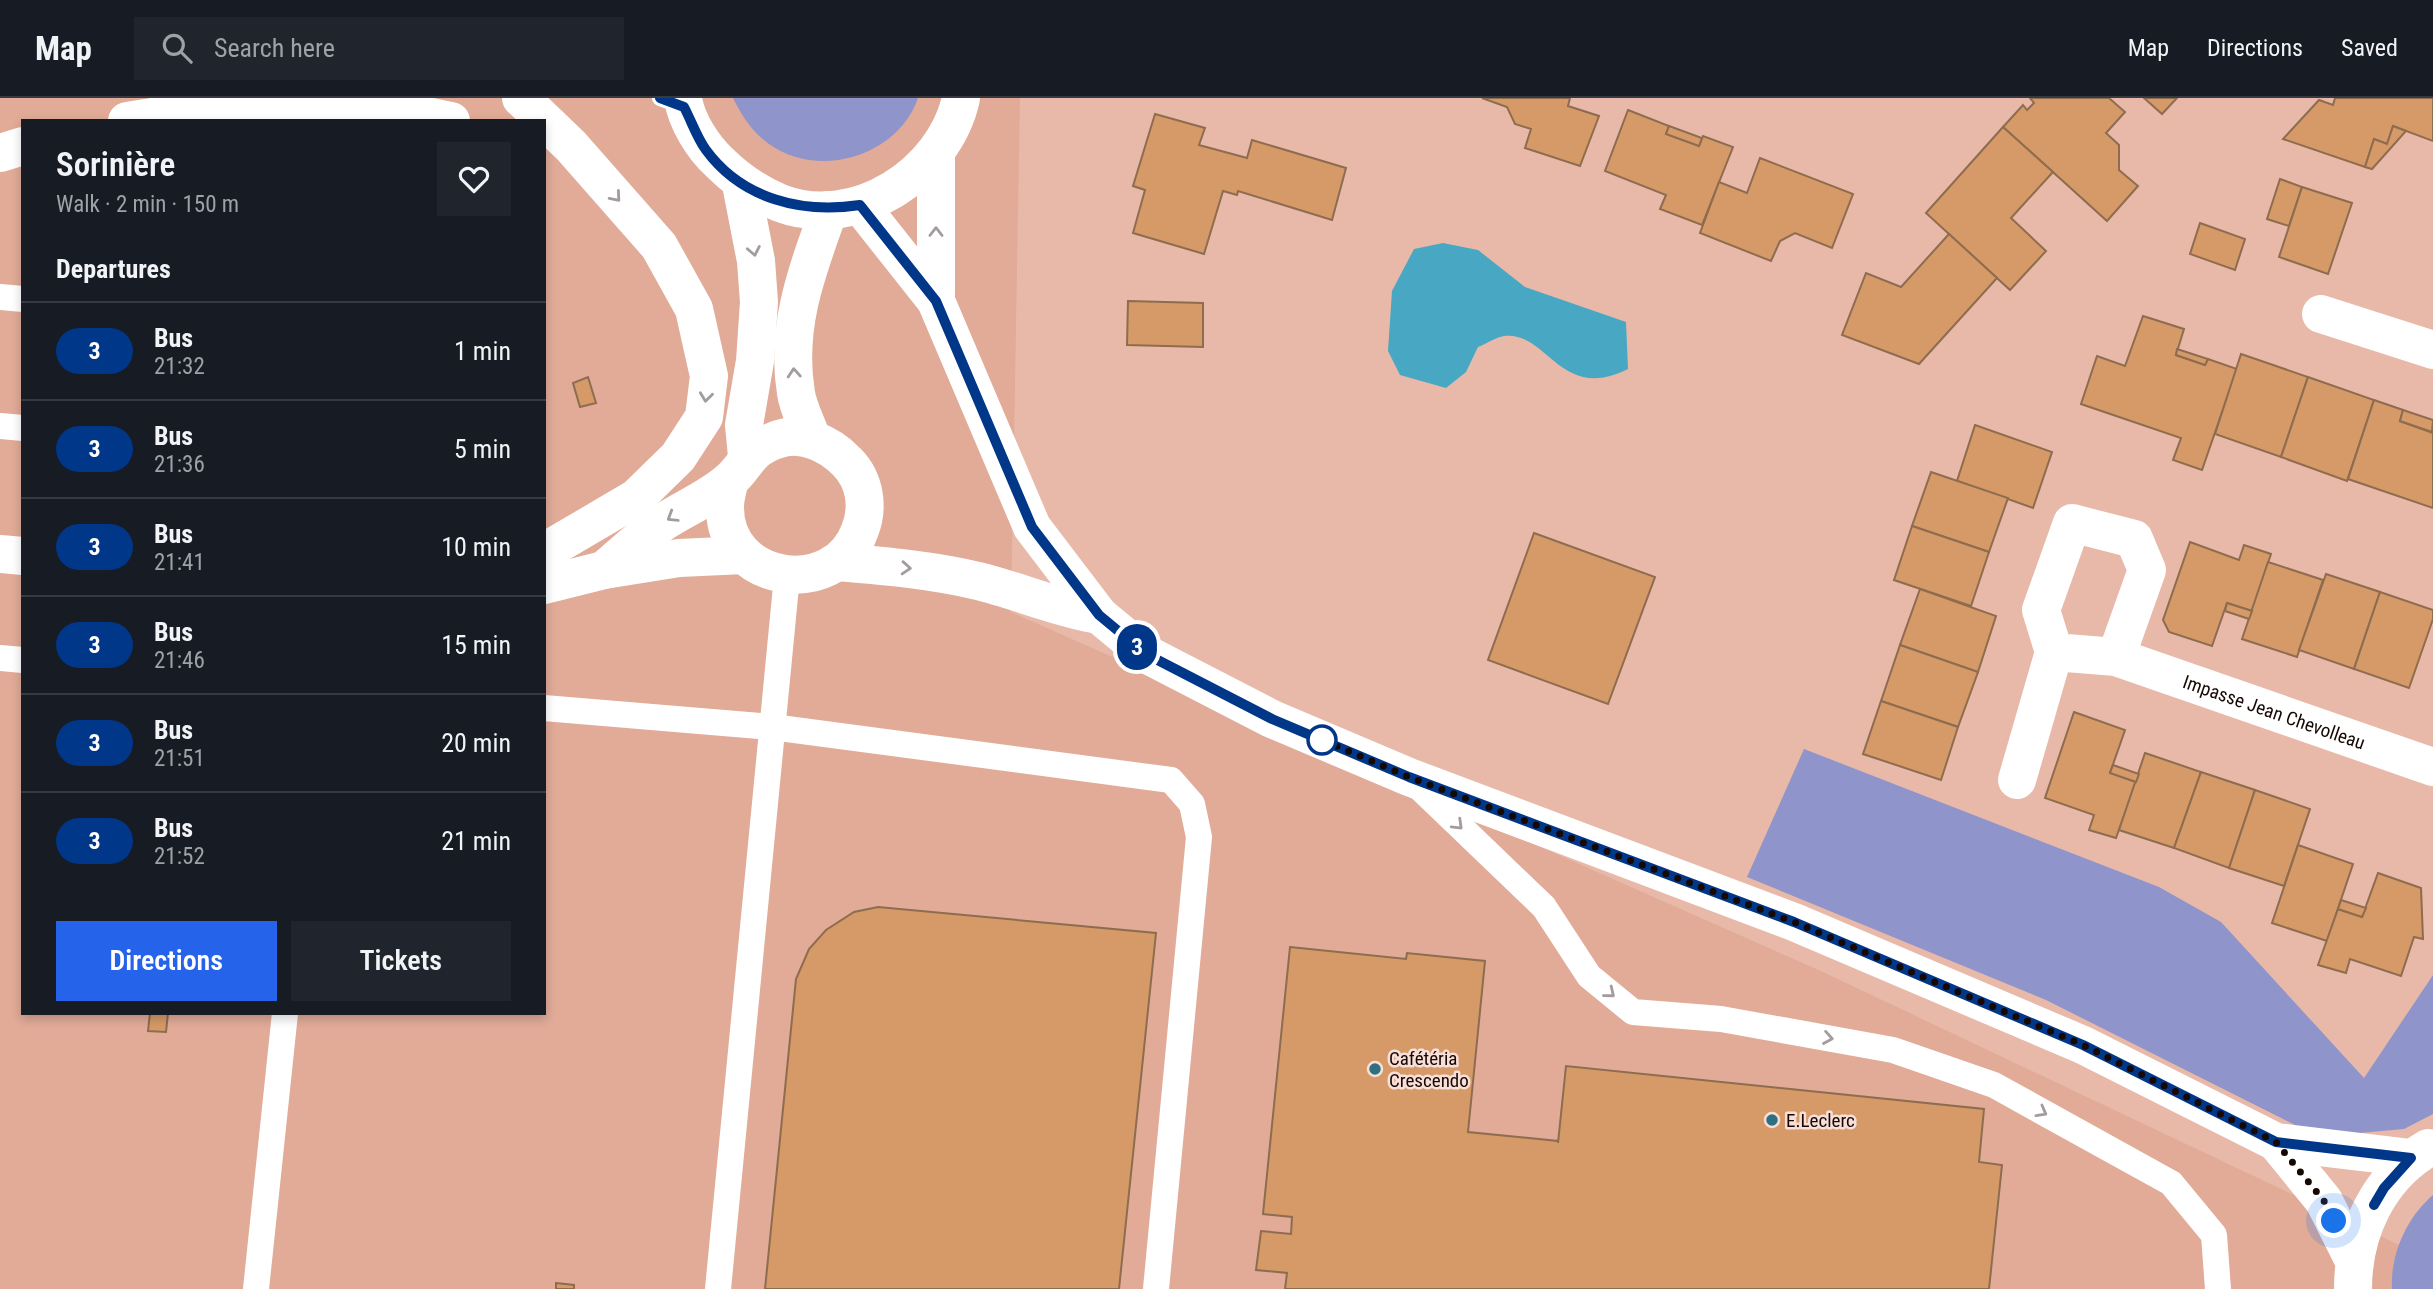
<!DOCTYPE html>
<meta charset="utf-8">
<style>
:root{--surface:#171b24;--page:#20242c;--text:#f1f3f6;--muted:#9ea1a6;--line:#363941;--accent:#2563eb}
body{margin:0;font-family:"Roboto Condensed",sans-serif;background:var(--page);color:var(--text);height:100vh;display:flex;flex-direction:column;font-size:26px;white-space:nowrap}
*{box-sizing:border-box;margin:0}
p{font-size:23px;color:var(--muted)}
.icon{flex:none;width:38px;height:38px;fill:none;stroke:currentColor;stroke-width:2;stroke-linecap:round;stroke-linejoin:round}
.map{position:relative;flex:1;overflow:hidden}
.panel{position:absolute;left:21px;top:21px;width:525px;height:896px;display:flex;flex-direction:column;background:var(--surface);border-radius:0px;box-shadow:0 4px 10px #0003}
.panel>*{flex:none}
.badge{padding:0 14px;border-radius:23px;font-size:24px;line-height:46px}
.you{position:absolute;width:35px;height:35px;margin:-18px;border:5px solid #fff;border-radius:50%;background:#1a73e8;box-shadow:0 0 0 10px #1a73e833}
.map>.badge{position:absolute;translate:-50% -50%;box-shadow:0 0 0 4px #fff}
h2{padding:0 35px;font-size:26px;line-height:63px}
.round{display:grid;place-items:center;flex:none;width:74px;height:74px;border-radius:0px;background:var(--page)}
.headline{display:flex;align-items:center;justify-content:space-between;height:119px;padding:0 35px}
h1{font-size:33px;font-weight:600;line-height:52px}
.button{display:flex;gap:14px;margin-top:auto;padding:14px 35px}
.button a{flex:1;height:80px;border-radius:0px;background:var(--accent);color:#fff;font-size:28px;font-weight:600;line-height:80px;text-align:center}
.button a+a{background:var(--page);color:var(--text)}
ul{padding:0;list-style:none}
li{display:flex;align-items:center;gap:21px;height:98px;padding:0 35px;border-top:2px solid var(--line)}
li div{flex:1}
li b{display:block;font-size:26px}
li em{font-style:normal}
li .badge{min-width:77px;font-weight:700;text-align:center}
header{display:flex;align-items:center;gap:42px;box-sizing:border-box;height:98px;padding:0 35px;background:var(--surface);border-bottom:2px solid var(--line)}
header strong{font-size:33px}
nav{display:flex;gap:38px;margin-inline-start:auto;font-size:24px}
.search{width:490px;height:63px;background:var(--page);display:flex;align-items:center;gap:18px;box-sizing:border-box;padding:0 24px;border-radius:0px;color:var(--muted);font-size:26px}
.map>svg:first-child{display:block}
.built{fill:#e1ab98;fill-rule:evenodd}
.green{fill:#8f94cb}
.water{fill:#48a8c4}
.building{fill:#d69a68;stroke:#8e6c4f;stroke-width:2}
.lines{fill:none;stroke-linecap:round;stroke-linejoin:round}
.service{stroke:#fff;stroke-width:26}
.minor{stroke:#fff;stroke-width:38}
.tertiary{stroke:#fff;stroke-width:38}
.oneway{stroke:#a29c9b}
.line-casing{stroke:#fff;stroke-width:16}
.line{stroke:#003788;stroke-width:10}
.walk{stroke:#170804;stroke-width:7;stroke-dasharray:0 12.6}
.stop-dot{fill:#fff;stroke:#003788;stroke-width:3.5}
.poi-dot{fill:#2e6f82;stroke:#f8dfd7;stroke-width:2.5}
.labels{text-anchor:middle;stroke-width:5;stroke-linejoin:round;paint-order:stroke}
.street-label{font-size:19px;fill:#170804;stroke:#f8dfd7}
.poi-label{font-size:19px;fill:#170804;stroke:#f8dfd7;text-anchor:start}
</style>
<header>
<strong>Map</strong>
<div class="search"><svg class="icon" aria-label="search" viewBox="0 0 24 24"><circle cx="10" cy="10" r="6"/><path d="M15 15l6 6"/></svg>Search here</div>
<nav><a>Map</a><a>Directions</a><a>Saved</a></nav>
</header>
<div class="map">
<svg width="2433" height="1191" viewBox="0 0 2433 1191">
<rect width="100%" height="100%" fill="#e8b9a8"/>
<!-- built -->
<path class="built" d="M0 0H1020L1011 514 1823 874 2433 1163V1191H0ZM23 23H544V915H23Z"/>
<!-- green -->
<g class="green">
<path d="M733 0H918C898 58 819 82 769 46 752 34 742 18 733 0Z"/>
<polygon points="1804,651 2159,789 2221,824 2364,980 2433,877 2433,1016 2404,1031 2359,1035 2309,1034 2046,902 1747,779"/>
<path d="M2433 1097V1191H2392C2390 1156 2407 1119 2433 1097Z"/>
</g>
<!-- water -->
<path class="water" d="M1443 145 1478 152 1525 189 1626 224 1628 271C1560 305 1548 233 1504 238 1496 239 1486 246 1478 249L1466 274 1446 290 1400 277 1388 253 1392 193 1414 151Z"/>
<!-- building -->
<g class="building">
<polygon points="1482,0 1570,0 1568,8 1599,18 1580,68 1525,50 1531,31 1515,26 1507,9"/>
<polygon points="2109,0 2125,14 2106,35 2119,47 2119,72 2138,88 2107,123 2003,29 2023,7 2027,12 2034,5 2030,0"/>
<polygon points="2144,0 2177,0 2162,16"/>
<polygon points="2335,0 2433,0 2433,43 2393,28 2387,46 2374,41 2365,69 2283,41 2319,2 2333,7"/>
<polygon points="1628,12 1669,28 1666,36 1699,48 1703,38 1733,49 1702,127 1660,111 1666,97 1605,73"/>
<polygon points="1155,16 1205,30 1199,47 1247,60 1252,42 1346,70 1332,122 1238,93 1237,97 1223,93 1204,156 1133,135 1145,92 1133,88"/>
<polygon points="1669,28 1702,40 1699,48 1666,36"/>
<polygon points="2393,28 2406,33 2372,71 2365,69 2374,41 2387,46"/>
<polygon points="2003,29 2053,74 2011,120 2046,153 2010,192 1926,115"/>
<polygon points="1760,60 1853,96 1832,150 1795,135 1780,143 1771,163 1700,135 1719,84 1747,95"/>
<polygon points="2280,81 2302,89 2289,128 2267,121"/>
<polygon points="2302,89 2352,105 2328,176 2279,159"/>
<polygon points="2200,125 2245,141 2235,172 2190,156"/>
<polygon points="1949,136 1997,180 1919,266 1842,237 1866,175 1901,189"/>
<polygon points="1128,203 1203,205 1203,249 1127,247"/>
<polygon points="2143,218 2184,231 2176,257 2205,267 2208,261 2237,271 2202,372 2173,362 2181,340 2081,306 2097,258 2125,268"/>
<polygon points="2177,251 2208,261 2205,267 2176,257"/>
<polygon points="2241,256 2308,279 2281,359 2215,336"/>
<polygon points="588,279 596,305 580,309 573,285"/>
<polygon points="2308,279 2374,302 2347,383 2281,359"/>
<polygon points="2374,302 2403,312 2400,323 2433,335 2433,410 2348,381"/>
<polygon points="2403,312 2433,322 2432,334 2400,323"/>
<polygon points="1975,327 2052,354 2033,410 1957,383"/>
<polygon points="1931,374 2008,400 1989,454 1912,428"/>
<polygon points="1912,428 1989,454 1971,508 1894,482"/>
<polygon points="1534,435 1655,479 1608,606 1488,562"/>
<polygon points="2190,444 2239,462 2244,447 2271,456 2252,513 2227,505 2212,548 2169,534 2163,522"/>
<polygon points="2268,464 2323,482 2297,559 2242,541"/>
<polygon points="2326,476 2380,494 2354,571 2299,552"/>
<polygon points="1920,491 1996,518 1978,574 1900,547"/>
<polygon points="2380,494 2433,512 2433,521 2409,590 2354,571"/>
<polygon points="2227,505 2252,513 2249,521 2225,513"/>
<polygon points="1900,547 1978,574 1958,629 1881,603"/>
<polygon points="1881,603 1958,629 1941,682 1863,656"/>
<polygon points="2074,614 2125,632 2110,675 2136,684 2116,740 2089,732 2094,717 2045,700"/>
<polygon points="2145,655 2201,674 2174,750 2119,732"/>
<polygon points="2113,667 2139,676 2136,684 2110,675"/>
<polygon points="2201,674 2255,692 2229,770 2174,750"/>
<polygon points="2255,692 2310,711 2284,788 2229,770"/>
<polygon points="2298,747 2353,766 2327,843 2272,825"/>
<polygon points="2378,775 2421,790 2423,841 2414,839 2401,878 2350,861 2346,875 2318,867 2338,811 2362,819"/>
<polygon points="2341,802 2366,810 2362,819 2338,811"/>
<polygon points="878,809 1156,835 1119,1191 765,1191 796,881 809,851 826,832 854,814"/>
<polygon points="1290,849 1406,861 1407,855 1485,863 1468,1034 1558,1043 1558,1045 1566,968 1984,1011 1979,1064 2002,1067 1989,1191 1285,1191 1287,1175 1256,1172 1261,1133 1291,1136 1292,1119 1263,1116"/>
<polygon points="150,915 168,915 166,934 148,933"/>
<polygon points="556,1185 574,1187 574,1191 556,1191"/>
</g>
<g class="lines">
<!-- service -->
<g class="service">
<polyline points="0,199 23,201"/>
<polyline points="0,328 23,330"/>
<polyline points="0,560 23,562"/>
<polyline points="544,610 772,629 1171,682 1192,706 1199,739 1156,1191"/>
<polyline points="1418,688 1544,809 1589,878 1633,914 1721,921 1893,952 1994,987 2171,1085 2214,1137 2218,1191"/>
<polyline points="256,1191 285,915"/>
<polyline points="718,1191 787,478"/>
</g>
<!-- minor -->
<g class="minor">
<polyline points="521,0 571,48 659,148 694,211 709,278 704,319 678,359 636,400 544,454"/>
<polyline points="127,23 240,5 368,6 451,23"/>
<polyline points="0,55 23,48"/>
<polyline points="741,86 756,163 759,204 755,263 744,327 747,358"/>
<polyline points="860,107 936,203 1032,429 1099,517 1146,556 1272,621 1409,679 1794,824 2083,947 2276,1044 2411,1060"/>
<polyline points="936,203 936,56"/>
<polyline points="2321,216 2433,252"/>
<path d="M812 341C807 326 798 310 796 295 785 229 807 173 829 112"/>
<polyline points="0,456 23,458"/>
<path d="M838 464C885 468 932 472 978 483 1019 493 1057 510 1099 517"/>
<path d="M604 472C623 456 641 438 662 425 683 411 710 400 729 383 748 367 746 353 776 342 801 332 830 346 847 364 865 382 869 409 860 432 835 503 723 485 725 408 725 400 728 390 730 382"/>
<polyline points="544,487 604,472 679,460 744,457"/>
<path id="s1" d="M2116 559 2147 472 2134 441 2072 425 2041 512 2054 554 2116 559 2433 669"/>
<polyline points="2017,682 2054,554"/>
<polyline points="2276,1044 2324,1103 2353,1161"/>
<path d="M2353 1191C2353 1134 2378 1080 2428 1050"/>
</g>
<!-- tertiary -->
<path class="tertiary" d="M683 0C686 23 703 49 719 64 737 82 756 95 780 105 856 134 945 75 961 0"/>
</g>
<!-- one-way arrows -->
<defs><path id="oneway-chevron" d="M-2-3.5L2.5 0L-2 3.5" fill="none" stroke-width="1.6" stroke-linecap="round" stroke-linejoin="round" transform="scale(1.75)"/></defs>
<g class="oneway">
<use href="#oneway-chevron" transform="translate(616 99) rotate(49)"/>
<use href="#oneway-chevron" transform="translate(936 134) rotate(-90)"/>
<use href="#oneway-chevron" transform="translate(754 153) rotate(79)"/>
<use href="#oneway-chevron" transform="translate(794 275) rotate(-94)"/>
<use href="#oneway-chevron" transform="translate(706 299) rotate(97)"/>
<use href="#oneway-chevron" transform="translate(672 419) rotate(148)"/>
<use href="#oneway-chevron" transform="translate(906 470) rotate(4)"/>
<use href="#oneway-chevron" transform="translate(1458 727) rotate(44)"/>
<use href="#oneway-chevron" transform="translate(1610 895) rotate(39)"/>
<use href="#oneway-chevron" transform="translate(1828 940) rotate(10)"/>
<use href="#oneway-chevron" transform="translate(2042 1014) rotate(29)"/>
</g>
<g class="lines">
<defs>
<path id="line" d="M660 0 684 9C691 22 697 40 706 52 742 101 802 116 860 107L936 203 1032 429 1099 517 1146 556 1272 621 1409 679 1794 824 2083 947 2276 1044 2411 1060 2384 1090 2374 1107"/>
</defs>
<!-- line casing -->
<use href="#line" class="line-casing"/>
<!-- line -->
<use href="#line" class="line"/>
<!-- walk -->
<polyline class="walk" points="1322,642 1318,640 1409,679 1794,824 2083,947 2276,1044 2324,1103 2334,1123"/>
</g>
<!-- markers -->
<circle class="stop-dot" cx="1322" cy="642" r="14"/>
<g class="poi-dot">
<circle cx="1375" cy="971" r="7"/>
<circle cx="1772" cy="1022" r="7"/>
</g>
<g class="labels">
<!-- street labels -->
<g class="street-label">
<text dy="7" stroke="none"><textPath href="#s1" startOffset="556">Impasse Jean Chevolleau</textPath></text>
</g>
<!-- poi labels -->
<g class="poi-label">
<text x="1389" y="967">Cafétéria<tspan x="1389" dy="22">Crescendo</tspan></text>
<text x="1786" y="1029">E.Leclerc</text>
</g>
</g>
</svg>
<div class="you" style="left:2334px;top:1123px"></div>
<b class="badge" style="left:1137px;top:549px;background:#003788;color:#fff">3</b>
<section class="panel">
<div class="headline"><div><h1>Sorinière</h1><p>Walk · 2 min · 150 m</p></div><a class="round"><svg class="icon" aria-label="heart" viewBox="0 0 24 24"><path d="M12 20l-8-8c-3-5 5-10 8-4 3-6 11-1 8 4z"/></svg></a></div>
<h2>Departures</h2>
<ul>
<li><span class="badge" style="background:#003788;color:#fff">3</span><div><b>Bus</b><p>21:32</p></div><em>1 min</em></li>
<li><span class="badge" style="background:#003788;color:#fff">3</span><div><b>Bus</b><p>21:36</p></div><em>5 min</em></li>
<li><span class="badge" style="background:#003788;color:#fff">3</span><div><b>Bus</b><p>21:41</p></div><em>10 min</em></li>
<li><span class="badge" style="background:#003788;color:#fff">3</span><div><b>Bus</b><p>21:46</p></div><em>15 min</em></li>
<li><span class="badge" style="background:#003788;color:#fff">3</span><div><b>Bus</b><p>21:51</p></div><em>20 min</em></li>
<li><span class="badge" style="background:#003788;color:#fff">3</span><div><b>Bus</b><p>21:52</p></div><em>21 min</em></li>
</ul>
<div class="button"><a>Directions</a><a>Tickets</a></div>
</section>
</div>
